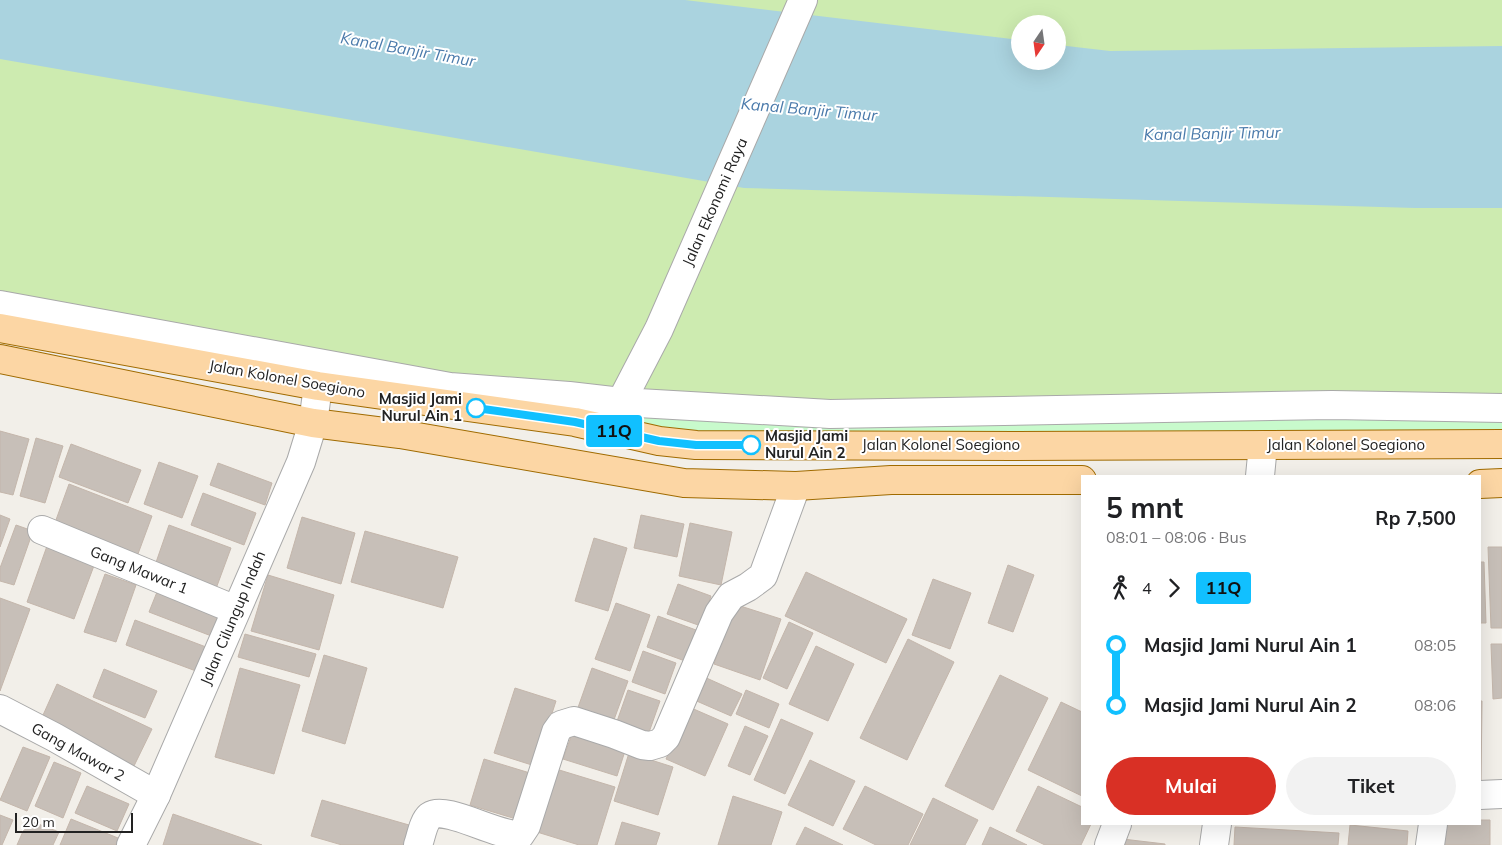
<!DOCTYPE html>
<html lang="id">
<meta charset="utf-8">
<style>
:root{--surface:#fff;--page:#f2f2f2;--text:#202124;--muted:#757577;--accent:#d93025}
body{margin:0;font-family:Mulish,sans-serif;background:var(--page);color:var(--text);height:100vh;display:flex;flex-direction:column;font-size:19px;white-space:nowrap}
*{box-sizing:border-box;margin:0}
p{font-size:16px;color:var(--muted)}
.icon{flex:none;width:28px;height:28px;fill:none;stroke:currentColor;stroke-width:2;stroke-linecap:round;stroke-linejoin:round}
.map{position:relative;flex:1;overflow:hidden}
.side{position:absolute;left:1081px;top:475px;width:400px;height:350px;display:flex;flex-direction:column;background:var(--surface);border-radius:0px;box-shadow:0 5px 20px #0002}
.side>*{flex:none}
.badge{padding:0 10px;border-radius:4px;font-size:18px;line-height:32px}
.needle{width:32px;rotate:193deg}
.buttons{position:absolute;left:1011px;top:15px;display:grid;gap:10px}
.buttons a{display:grid;place-items:center;width:55px;height:55px;border-radius:50%;background:var(--surface);box-shadow:0 5px 20px #0002;font-size:25px}
.scale{position:absolute;left:15px;bottom:12px;width:118px;box-sizing:border-box;padding-left:5px;border:2px solid #222;border-top:0;font-size:14px;line-height:18px;white-space:nowrap;color:#222;-webkit-text-stroke:4px #fff;paint-order:stroke}
.map>.badge{position:absolute;translate:-50% -50%;box-shadow:0 0 0 2px #fff}
.legs{display:flex;align-items:center;gap:8px;height:55px;padding:0 25px;font-size:16px}
.legs p{margin-inline-start:auto}
.head{display:flex;align-items:center;justify-content:space-between;height:85px;padding:0 25px}
h1{font-size:28px;font-weight:700;line-height:38px}
.primary-button{display:flex;gap:10px;margin-top:auto;padding:10px 25px}
.primary-button a{flex:1;height:58px;border-radius:30px;background:var(--accent);color:#fff;font-size:20px;font-weight:700;line-height:58px;text-align:center}
.primary-button a+a{background:var(--page);color:var(--text)}
ul{padding:0 25px;list-style:none}
li{display:flex;align-items:center;gap:18px;height:60px;font-size:19px}
li i{display:grid;place-items:center;width:8px;height:100%;margin:0 6px;background:currentColor}
li i::after{content:'';width:12px;height:12px;margin:-6px;border:4px solid;border-radius:50%;background:var(--surface)}
li p{margin-inline-start:auto}
li:first-child i{background:linear-gradient(#0000 50%,currentColor 0)}
li:last-child i{background:linear-gradient(currentColor 50%,#0000 0)}
.map>svg:first-child{display:block}
.grass{fill:#cdebb0;fill-rule:evenodd}
.park{fill:#c8facc}
.water{fill:#aad3df}
.building{fill:#c7bfb8;stroke:#c4b6ab}
.lines{fill:none;stroke-linecap:round;stroke-linejoin:round}
.street-casing{stroke:#a9a9a9;stroke-width:30}
.primary-casing{stroke:#a06b00;stroke-width:30}
.street{stroke:#fff;stroke-width:28}
.primary{stroke:#fcd6a4;stroke-width:28}
.line-1-casing{stroke:#fff;stroke-width:11}
.line-1{stroke:#11c0ff;stroke-width:8}
.stop-1-dot{fill:#fff;stroke:#11c0ff;stroke-width:2.5}
.labels{text-anchor:middle;stroke-width:4;stroke-linejoin:round;paint-order:stroke}
.street-label{font-size:15px;fill:#222;stroke:#fff}
.stop-label{font-size:15px;font-weight:bold;fill:#222;stroke:#fff;text-anchor:end}
.water-label{font-size:16px;font-style:italic;fill:#4a7aab;stroke:#fff}
</style>
<div class="map">
<svg width="1502" height="845" viewBox="0 0 1502 845">
<rect width="100%" height="100%" fill="#f2efe9"/>
<!-- grass -->
<path class="grass" d="M0 0H1502V408L621 402 0 305ZM1020 24H1058V61H1020Z"/>
<!-- park -->
<polygon class="park" points="621,402 1502,408 1502,444 659,441"/>
<!-- water -->
<polygon class="water" points="0,0 685,0 1020,40 1020,61 1058,61 1058,45 1110,51 1502,46 1502,208 1415,208 744,188 0,59"/>
<!-- building -->
<g class="building">
<polygon points="0,431 29,439 13,495 0,492"/>
<polygon points="36,438 63,446 45,503 20,496"/>
<polygon points="71,444 141,470 128,503 59,477"/>
<polygon points="159,462 198,476 182,518 144,504"/>
<polygon points="218,463 272,483 265,505 210,485"/>
<polygon points="69,484 152,516 135,562 52,531"/>
<polygon points="203,493 256,513 244,545 191,525"/>
<polygon points="0,515 10,519 0,547"/>
<polygon points="641,515 684,524 677,557 634,548"/>
<polygon points="302,517 355,533 341,584 287,568"/>
<polygon points="690,523 732,532 721,585 679,576"/>
<polygon points="16,525 33,531 14,585 0,581 0,568"/>
<polygon points="169,525 231,548 214,594 153,571"/>
<polygon points="365,531 458,557 443,608 351,582"/>
<polygon points="594,538 627,548 608,611 575,601"/>
<polygon points="47,546 95,563 74,619 27,602"/>
<polygon points="1488,547 1502,547 1502,628 1491,628"/>
<polygon points="1480,562 1484,562 1486,623 1480,623"/>
<polygon points="1008,565 1034,575 1013,632 988,623"/>
<polygon points="806,572 907,619 886,663 785,616"/>
<polygon points="105,574 136,585 116,642 84,632"/>
<polygon points="268,575 334,595 319,650 251,631"/>
<polygon points="933,579 971,593 950,649 912,635"/>
<polygon points="678,584 711,596 701,626 667,614"/>
<polygon points="159,587 224,612 214,637 149,612"/>
<polygon points="0,598 30,609 0,691"/>
<polygon points="616,603 650,615 630,671 595,659"/>
<polygon points="734,604 781,619 760,680 714,664"/>
<polygon points="658,616 696,630 685,661 647,647"/>
<polygon points="135,620 206,647 196,671 126,645"/>
<polygon points="789,622 813,633 787,689 763,678"/>
<polygon points="245,634 316,654 309,677 238,657"/>
<polygon points="908,639 954,662 907,760 860,738"/>
<polygon points="1491,644 1502,644 1502,698 1493,699"/>
<polygon points="816,646 854,664 828,721 789,704"/>
<polygon points="643,651 676,663 665,694 632,682"/>
<polygon points="324,655 367,668 345,744 302,731"/>
<polygon points="240,668 300,685 274,774 215,757"/>
<polygon points="592,668 628,681 611,728 575,716"/>
<polygon points="104,669 157,691 145,718 93,697"/>
<polygon points="1000,675 1048,698 993,810 945,786"/>
<polygon points="702,676 742,694 731,716 692,699"/>
<polygon points="57,684 152,729 133,768 39,724"/>
<polygon points="515,688 556,701 535,766 494,753"/>
<polygon points="628,690 660,701 647,738 615,727"/>
<polygon points="746,690 779,704 769,728 736,714"/>
<polygon points="1480,701 1482,701 1481,783 1480,782"/>
<polygon points="1061,702 1082,712 1082,796 1028,770"/>
<polygon points="689,707 728,724 705,776 666,759"/>
<polygon points="781,719 813,733 785,794 754,780"/>
<polygon points="745,726 768,736 750,775 728,766"/>
<polygon points="572,734 625,751 617,776 563,759"/>
<polygon points="23,747 50,757 27,811 0,800"/>
<polygon points="629,753 673,767 658,815 614,801"/>
<polygon points="484,759 530,773 516,819 470,805"/>
<polygon points="810,760 855,781 833,826 788,805"/>
<polygon points="54,762 81,773 63,818 35,806"/>
<polygon points="556,769 615,787 597,845 579,845 537,832"/>
<polygon points="87,786 129,804 117,831 75,813"/>
<polygon points="865,786 923,814 908,845 876,845 843,829"/>
<polygon points="1038,786 1082,807 1082,824 1091,824 1081,845 1045,845 1016,831"/>
<polygon points="733,796 782,812 771,845 718,845"/>
<polygon points="933,798 978,820 965,845 910,845"/>
<polygon points="322,800 416,827 411,845 342,845 311,836"/>
<polygon points="173,814 262,845 163,845"/>
<polygon points="0,815 13,820 2,845 0,845"/>
<polygon points="71,819 118,838 116,845 60,845"/>
<polygon points="28,820 59,832 53,845 17,845"/>
<polygon points="1480,820 1490,820 1490,845 1439,845 1439,824 1480,824"/>
<polygon points="622,822 660,833 656,845 615,845"/>
<polygon points="1350,825 1408,831 1407,845 1348,845"/>
<polygon points="805,827 843,845 796,845"/>
<polygon points="990,827 1027,845 982,845"/>
<polygon points="1235,827 1339,833 1338,845 1234,845"/>
<polygon points="1114,838 1165,844 1165,845 1114,845"/>
</g>
<g class="lines">
<defs>
<g id="street">
<polyline points="0,305 450,387 569,396 621,402 830,414 1332,405 1502,408"/>
<polyline points="621,402 659,329 803,0"/>
<polyline points="1260,476 1263,445"/>
<polyline points="42,530 236,610"/>
<polyline points="0,709 54,737 156,795"/>
<polyline points="1480,795 1502,794"/>
<polyline points="131,845 156,795 301,462 313,423 318,386"/>
<path d="M418 845C421 837 423 822 430 816 446 805 498 837 520 835L526 826 556 732 561 725 574 721 614 734 642 745 650 746 660 743 666 737 719 613 731 596 748 587 763 576 796 486"/>
<polyline points="1109,845 1117,824"/>
<polyline points="1214,845 1217,824"/>
<polyline points="1430,845 1433,824"/>
</g>
<g id="primary">
<polyline points="0,328 318,386 575,422 659,441 696,445 1016,446 1502,444"/>
<polyline points="0,359 313,423 400,434 684,483 796,486 891,480 1082,480"/>
<polyline points="1480,484 1502,483"/>
</g>
</defs>
<!-- street casing -->
<use href="#street" class="street-casing"/>
<!-- primary casing -->
<use href="#primary" class="primary-casing"/>
<!-- street -->
<use href="#street" class="street"/>
<!-- primary -->
<use href="#primary" class="primary"/>
</g>
<g class="lines">
<defs>
<polyline id="line-1" points="476,408 575,422 659,441 696,445 751,445"/>
</defs>
<!-- line-1 casing -->
<use href="#line-1" class="line-1-casing"/>
<!-- line-1 -->
<use href="#line-1" class="line-1"/>
</g>
<!-- markers -->
<g class="stop-1-dot">
<circle cx="476" cy="408" r="9"/>
<circle cx="751" cy="445" r="9"/>
</g>
<g class="labels">
<!-- street labels -->
<g class="street-label">
<text transform="translate(715 202) rotate(-66)" y="5">Jalan Ekonomi Raya</text>
<text transform="translate(287 379) rotate(10)" y="5">Jalan Kolonel Soegiono</text>
<text x="941" y="450">Jalan Kolonel Soegiono</text>
<text x="1346" y="450">Jalan Kolonel Soegiono</text>
<text transform="translate(139 570) rotate(22)" y="5">Gang Mawar 1</text>
<text transform="translate(233 618) rotate(-67)" y="5">Jalan Cilungup Indah</text>
<text transform="translate(78 752) rotate(29)" y="5">Gang Mawar 2</text>
</g>
<!-- stop labels -->
<g class="stop-label">
<text x="462" y="404">Masjid Jami<tspan x="462" dy="17">Nurul Ain 1</tspan></text>
<text x="765" y="441" text-anchor="start">Masjid Jami<tspan x="765" dy="17">Nurul Ain 2</tspan></text>
</g>
<!-- water labels -->
<g class="water-label">
<text transform="translate(408 49) rotate(10)" y="6">Kanal Banjir Timur</text>
<text transform="translate(809 109) rotate(5)" y="6">Kanal Banjir Timur</text>
<text transform="translate(1212 133) rotate(-1)" y="6">Kanal Banjir Timur</text>
</g>
</g>
</svg>
<div class="buttons">
<a><svg class="needle" viewBox="-14 -14 28 28"><path d="M0-13l5 13h-10z" fill="#e53935"/><path d="M0 13l5-13h-10z" fill="#757577"/></svg></a>
</div>
<div class="scale">20 m</div>
<b class="badge" style="left:614px;top:431px;background:#11c0ff;color:#111">11Q</b>
<section class="side">
<div class="head"><div><h1>5 mnt</h1><p>08:01 – 08:06 · Bus</p></div><b>Rp 7,500</b></div>
<div class="legs"><svg class="icon" aria-label="walk" viewBox="0 0 24 24"><circle cx="13" cy="4" r="2"/><path d="M13 8l-2 6 4 7M11 14l-3 7M7 12l3-4h3l4 4"/></svg>4<svg class="icon" aria-label="forward" viewBox="0 0 24 24"><path d="M9 5l7 7-7 7"/></svg><b class="badge" style="background:#11c0ff;color:#111">11Q</b></div>
<ul>
<li><i style="color:#11c0ff"></i><b>Masjid Jami Nurul Ain 1</b><p>08:05</p></li>
<li><i style="color:#11c0ff"></i><b>Masjid Jami Nurul Ain 2</b><p>08:06</p></li>
</ul>
<div class="primary-button"><a>Mulai</a><a>Tiket</a></div>
</section>
</div>
